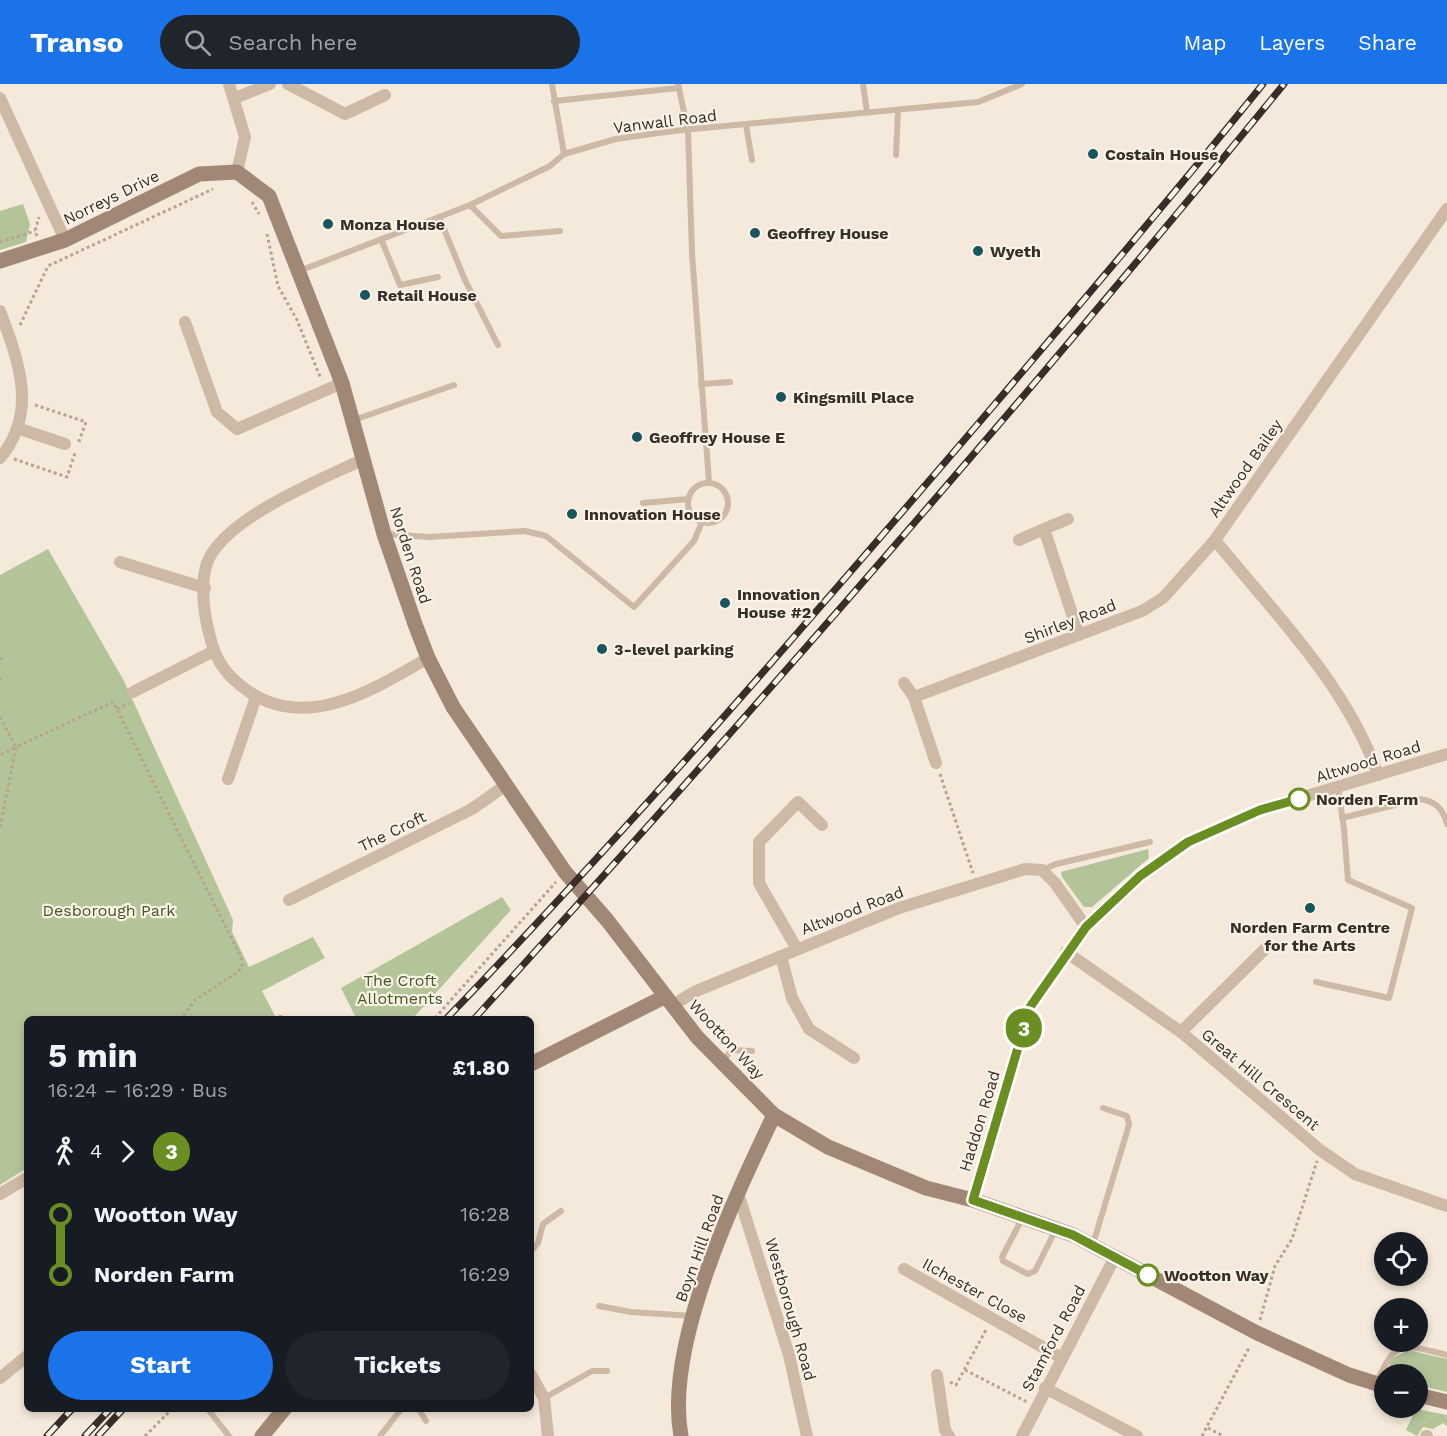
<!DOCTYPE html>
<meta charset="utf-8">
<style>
:root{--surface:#171b24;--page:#20242c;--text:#f1f3f6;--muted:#9ea1a6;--accent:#1a73e8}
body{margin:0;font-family:"Work Sans",sans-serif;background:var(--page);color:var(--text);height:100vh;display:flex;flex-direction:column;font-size:22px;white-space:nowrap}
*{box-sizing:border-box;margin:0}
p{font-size:20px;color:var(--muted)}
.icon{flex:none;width:33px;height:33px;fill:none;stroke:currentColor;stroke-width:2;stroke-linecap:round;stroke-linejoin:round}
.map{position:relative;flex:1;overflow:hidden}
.details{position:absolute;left:24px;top:932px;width:510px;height:396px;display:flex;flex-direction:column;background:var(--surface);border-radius:9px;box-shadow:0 3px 9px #0003}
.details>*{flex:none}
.badge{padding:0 12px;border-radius:20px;font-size:21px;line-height:39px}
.tools{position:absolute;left:1374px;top:1148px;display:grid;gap:12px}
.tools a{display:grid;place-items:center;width:54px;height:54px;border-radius:50%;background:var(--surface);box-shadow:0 3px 9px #0003;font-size:30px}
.map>.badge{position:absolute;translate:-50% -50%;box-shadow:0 0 0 3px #fff}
.legs{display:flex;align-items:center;gap:9px;height:66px;padding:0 24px;font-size:20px}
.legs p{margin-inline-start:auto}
.headline{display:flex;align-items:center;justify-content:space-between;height:102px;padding:0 24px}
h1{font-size:33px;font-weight:700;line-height:45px}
.cta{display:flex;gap:12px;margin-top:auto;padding:12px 24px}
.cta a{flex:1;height:69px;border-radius:36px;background:var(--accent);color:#fff;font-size:24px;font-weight:700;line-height:69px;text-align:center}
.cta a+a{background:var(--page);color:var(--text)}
ul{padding:0 24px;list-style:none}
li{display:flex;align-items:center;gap:21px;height:60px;font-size:22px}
li i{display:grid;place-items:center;width:9px;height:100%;margin:0 8px;background:currentColor}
li i::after{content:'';width:15px;height:15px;margin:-8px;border:4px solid;border-radius:50%;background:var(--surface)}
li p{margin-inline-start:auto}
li:first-child i{background:linear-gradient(#0000 50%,currentColor 0)}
li:last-child i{background:linear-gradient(currentColor 50%,#0000 0)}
header{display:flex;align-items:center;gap:36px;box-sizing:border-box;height:84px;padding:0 30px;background:var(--accent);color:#fff}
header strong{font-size:28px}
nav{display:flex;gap:33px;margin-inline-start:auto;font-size:21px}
.search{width:420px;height:54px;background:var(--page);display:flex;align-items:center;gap:15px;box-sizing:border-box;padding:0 21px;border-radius:33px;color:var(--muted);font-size:22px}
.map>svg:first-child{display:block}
.green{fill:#b3c499}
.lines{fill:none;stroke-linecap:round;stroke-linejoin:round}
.path{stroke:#b9a38f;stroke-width:3;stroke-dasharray:3 3;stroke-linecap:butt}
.lane{stroke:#cdb9a5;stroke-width:6}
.street{stroke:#cdb9a5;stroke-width:12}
.secondary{stroke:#a18876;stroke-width:15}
.rail-casing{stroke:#382d27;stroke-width:7}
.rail{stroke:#fbf3e7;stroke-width:4.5;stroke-dasharray:14;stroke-linecap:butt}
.line-1-casing{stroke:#fff;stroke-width:14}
.line-1{stroke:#6b8e23;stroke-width:9}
.poi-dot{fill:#19555d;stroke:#fbf3e7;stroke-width:2}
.stop-1-dot{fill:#fff;stroke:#6b8e23;stroke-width:3}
.labels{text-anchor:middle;stroke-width:4.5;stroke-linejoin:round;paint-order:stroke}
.street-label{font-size:16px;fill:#382d27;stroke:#fbf3e7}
.poi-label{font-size:16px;font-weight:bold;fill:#382d27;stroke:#fbf3e7;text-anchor:start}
.stop-label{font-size:16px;font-weight:bold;fill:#382d27;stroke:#fbf3e7;text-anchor:start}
.park-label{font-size:16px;fill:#445829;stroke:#fbf3e7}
</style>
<header>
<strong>Transo</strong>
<div class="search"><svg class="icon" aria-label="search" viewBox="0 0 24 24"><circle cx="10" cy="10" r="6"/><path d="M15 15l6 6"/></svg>Search here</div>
<nav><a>Map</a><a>Layers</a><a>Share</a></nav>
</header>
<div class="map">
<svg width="1447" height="1352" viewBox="0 0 1447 1352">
<rect width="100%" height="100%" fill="#f4e9da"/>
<!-- green -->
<g class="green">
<polygon points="23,120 30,140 26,158 0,166 0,127"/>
<polygon points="48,465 124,597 233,836 232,848 249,883 313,853 325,874 262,907 276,934 27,934 27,1084 0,1101 0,491"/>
<polygon points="1148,765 1149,774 1092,823 1084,823 1062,793 1061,788"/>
<polygon points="502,813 511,826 413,934 356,934 341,904"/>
<polygon points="1408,1266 1447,1275 1447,1308 1418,1301 1418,1290 1394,1290 1389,1283 1391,1275"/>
<polygon points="1416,1325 1447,1331 1447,1342 1443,1339 1433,1345 1423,1343 1417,1352 1406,1346"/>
</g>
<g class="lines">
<!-- path -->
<g class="path">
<polyline points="252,118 259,130"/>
<polyline points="267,150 278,202 297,236 321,295"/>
<polyline points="37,152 35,147 39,133"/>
<polyline points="0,158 35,147"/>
<polyline points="20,241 48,182 213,105"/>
<polyline points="35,321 86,338 78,360"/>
<polyline points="14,375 67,393 75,369"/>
<polyline points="0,574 2,575"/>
<polyline points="0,594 0,597"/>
<polyline points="117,625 129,619"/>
<polyline points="0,633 16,663 0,671"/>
<polyline points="940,690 973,789"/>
<polyline points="0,743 16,663 113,618 241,873 242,882 238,888 195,916 182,934"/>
<polyline points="280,934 281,930"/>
<polyline points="435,934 556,798"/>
<polyline points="1260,1236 1275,1182 1292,1155 1317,1077"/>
<polyline points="965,1286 1027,1318"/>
<polyline points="950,1298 956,1301 987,1244"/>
<polyline points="1208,1344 1223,1352"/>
<polyline points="145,1352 173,1324"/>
<polyline points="1202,1352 1250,1262"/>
</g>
<!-- lane -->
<g class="lane">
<polyline points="552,0 564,70"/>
<polyline points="678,0 688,47 692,169 709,398"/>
<polyline points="863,0 867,28"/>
<polyline points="554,17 678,4"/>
<polyline points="746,41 752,76"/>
<polyline points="896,71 898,26"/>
<polyline points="470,121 501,152 560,147"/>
<polyline points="439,133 465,196 498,261"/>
<polyline points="381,155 400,201 438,193"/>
<polyline points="299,187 470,121 550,82 564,70 616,55 673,47 978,18 1022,0"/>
<polyline points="701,300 730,298"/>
<polyline points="354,336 454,301"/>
<circle cx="708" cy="419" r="20"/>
<polyline points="643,419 688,415"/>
<polyline points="385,450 429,453 525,447 546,452 634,523 694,457 702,438"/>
<path d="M1342 734 1419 715C1435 717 1443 724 1447 740"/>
<polyline points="1042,786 1056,780 1150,758"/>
<polyline points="1316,898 1389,914 1412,824 1348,796 1344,745 1338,703"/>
<polyline points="722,977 732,966 752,967"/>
<polyline points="1023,1133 1002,1173 1003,1177 1028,1190 1035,1187 1056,1145"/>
<polyline points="1093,1160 1129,1041 1127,1032 1103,1024"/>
<polyline points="531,1167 538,1159 543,1140 561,1127"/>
<polyline points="599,1222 631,1228 693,1232"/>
<path d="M1376 1300C1396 1254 1402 1260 1447 1271"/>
<polyline points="544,1314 592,1287 607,1287"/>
<polyline points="207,1324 229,1352"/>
<polyline points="418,1324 426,1337"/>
<polyline points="380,1352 402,1324"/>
</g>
<!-- street -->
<g class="street">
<polyline points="229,0 245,53 237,88"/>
<polyline points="288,0 345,30 385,11"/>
<polyline points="0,14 65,156"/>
<polyline points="235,14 270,0"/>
<path d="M0 227C18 276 39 328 0 374"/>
<polyline points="185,238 217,328 237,345 342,299"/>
<polyline points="17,344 65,360"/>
<path d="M364 375C322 395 224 434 207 479 199 503 205 537 212 560 218 580 228 592 244 604 303 650 373 606 428 574"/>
<polyline points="1068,435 1044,445 1079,551"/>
<polyline points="1019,456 1044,445"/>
<polyline points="120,478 205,504"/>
<polyline points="904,599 914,613"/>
<polyline points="133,608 214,567"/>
<polyline points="936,679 914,613 1142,527 1163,514 1215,456"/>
<path d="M1378 691C1347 601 1274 529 1215 456L1447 125"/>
<polyline points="228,695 256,613"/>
<polyline points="289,816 472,725 506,701"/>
<polyline points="797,865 759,799 759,758 798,718 822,741"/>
<polyline points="1066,868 1181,948 1320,1066 1355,1090 1447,1122"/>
<polyline points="781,872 792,914 809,945 854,974"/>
<polyline points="681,916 696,907 899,824 1025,785 1042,786 1055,799 1086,843"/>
<polyline points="1181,948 1268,862"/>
<polyline points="738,1109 789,1271 807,1352"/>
<polyline points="0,1110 27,1094"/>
<polyline points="973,1116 1030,923 1086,843 1140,793 1188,758 1260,726 1447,670"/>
<polyline points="904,1185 1062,1274"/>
<polyline points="531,1291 544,1314 548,1352"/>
<polyline points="937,1291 945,1346 949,1352"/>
<polyline points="0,1294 27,1272"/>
<polyline points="1045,1304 1137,1352"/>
<polyline points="1022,1352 1115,1173"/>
<polyline points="1426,1352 1427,1352"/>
</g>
<!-- secondary -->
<g class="secondary">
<polyline points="0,177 65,156 199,90 237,88 269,112 342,299 384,450 415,540 428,574 453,623 565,788 607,836 697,953 774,1031 828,1063 926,1104 973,1116 1073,1151 1257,1249 1349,1291 1384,1302"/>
<polyline points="531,980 664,913"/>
<polyline points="1418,1311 1447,1318"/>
<polyline points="262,1352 285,1324"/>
<path d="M681 1352C664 1261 735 1113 774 1031"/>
</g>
<defs>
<g id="rail">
<path d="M447 934C633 741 808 538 983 334 1077 224 1172 113 1263 0"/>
<path d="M475 934C752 629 1023 319 1284 0"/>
<polyline points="47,1352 73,1324"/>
<polyline points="85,1352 111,1324"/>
<polyline points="98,1352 124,1324"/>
</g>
</defs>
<!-- rail casing -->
<use href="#rail" class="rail-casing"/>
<!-- rail -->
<use href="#rail" class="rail"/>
</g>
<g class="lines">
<defs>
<polyline id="line-1" points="1148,1191 1073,1151 973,1116 1030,923 1086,843 1140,792 1188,758 1260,726 1299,715"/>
</defs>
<!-- line-1 casing -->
<use href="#line-1" class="line-1-casing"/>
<!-- line-1 -->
<use href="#line-1" class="line-1"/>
</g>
<!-- markers -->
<g class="poi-dot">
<circle cx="1093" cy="70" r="6"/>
<circle cx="328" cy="140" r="6"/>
<circle cx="755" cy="149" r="6"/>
<circle cx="978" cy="167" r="6"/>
<circle cx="365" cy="211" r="6"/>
<circle cx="781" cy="313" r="6"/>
<circle cx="637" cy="353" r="6"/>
<circle cx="572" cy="430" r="6"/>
<circle cx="725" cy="519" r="6"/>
<circle cx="602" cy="565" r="6"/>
<circle cx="1310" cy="824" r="6"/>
</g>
<g class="stop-1-dot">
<circle cx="1299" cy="715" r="10"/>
<circle cx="1148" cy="1191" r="10"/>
</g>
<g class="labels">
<!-- street labels -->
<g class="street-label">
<text transform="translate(665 37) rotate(-7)" y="6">Vanwall Road</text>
<text transform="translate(111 113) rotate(-26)" y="6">Norreys Drive</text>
<text transform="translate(1245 384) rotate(-55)" y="6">Altwood Bailey</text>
<text transform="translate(411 471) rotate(72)" y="6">Norden Road</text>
<text transform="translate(1070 537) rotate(-21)" y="6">Shirley Road</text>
<text transform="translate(1368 677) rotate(-17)" y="6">Altwood Road</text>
<text transform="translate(392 747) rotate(-26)" y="6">The Croft</text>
<text transform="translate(852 826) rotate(-21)" y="6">Altwood Road</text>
<text transform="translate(727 955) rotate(47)" y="6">Wootton Way</text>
<text transform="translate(1261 995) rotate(40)" y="6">Great Hill Crescent</text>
<text transform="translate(979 1037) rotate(-73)" y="6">Haddon Road</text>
<text transform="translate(699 1164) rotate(-70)" y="6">Boyn Hill Road</text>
<text transform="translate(975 1206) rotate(29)" y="6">Ilchester Close</text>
<text transform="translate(791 1225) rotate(74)" y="6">Westborough Road</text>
<text transform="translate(1053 1254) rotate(-62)" y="6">Stamford Road</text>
</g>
<!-- poi labels -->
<g class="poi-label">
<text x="1105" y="76">Costain House</text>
<text x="340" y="146">Monza House</text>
<text x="767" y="155">Geoffrey House</text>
<text x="990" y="173">Wyeth</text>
<text x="377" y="217">Retail House</text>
<text x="793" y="319">Kingsmill Place</text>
<text x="649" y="359">Geoffrey House E</text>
<text x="584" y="436">Innovation House</text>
<text x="737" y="516">Innovation<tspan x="737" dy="18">House #2</tspan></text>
<text x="614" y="571">3-level parking</text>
<text x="1310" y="849" text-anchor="middle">Norden Farm Centre<tspan x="1310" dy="18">for the Arts</tspan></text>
</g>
<!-- stop labels -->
<g class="stop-label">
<text x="1316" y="721">Norden Farm</text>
<text x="1164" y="1197">Wootton Way</text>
</g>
<!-- park labels -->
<g class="park-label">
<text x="109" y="832">Desborough Park</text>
<text x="400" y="902">The Croft<tspan x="400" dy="18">Allotments</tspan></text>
</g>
</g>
</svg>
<div class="tools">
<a><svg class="icon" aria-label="locate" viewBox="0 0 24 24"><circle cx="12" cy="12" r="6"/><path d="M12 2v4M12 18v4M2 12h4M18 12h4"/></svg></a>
<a>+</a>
<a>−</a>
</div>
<b class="badge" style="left:1024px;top:944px;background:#6b8e23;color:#fff">3</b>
<section class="details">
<div class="headline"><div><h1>5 min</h1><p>16:24 – 16:29 · Bus</p></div><b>£1.80</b></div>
<div class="legs"><svg class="icon" aria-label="walk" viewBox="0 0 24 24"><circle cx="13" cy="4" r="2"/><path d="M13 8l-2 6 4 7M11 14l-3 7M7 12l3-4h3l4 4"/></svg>4<svg class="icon" aria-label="forward" viewBox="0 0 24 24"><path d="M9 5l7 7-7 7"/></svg><b class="badge" style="background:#6b8e23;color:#fff">3</b></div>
<ul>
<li><i style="color:#6b8e23"></i><b>Wootton Way</b><p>16:28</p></li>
<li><i style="color:#6b8e23"></i><b>Norden Farm</b><p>16:29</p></li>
</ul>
<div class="cta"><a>Start</a><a>Tickets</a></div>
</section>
</div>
